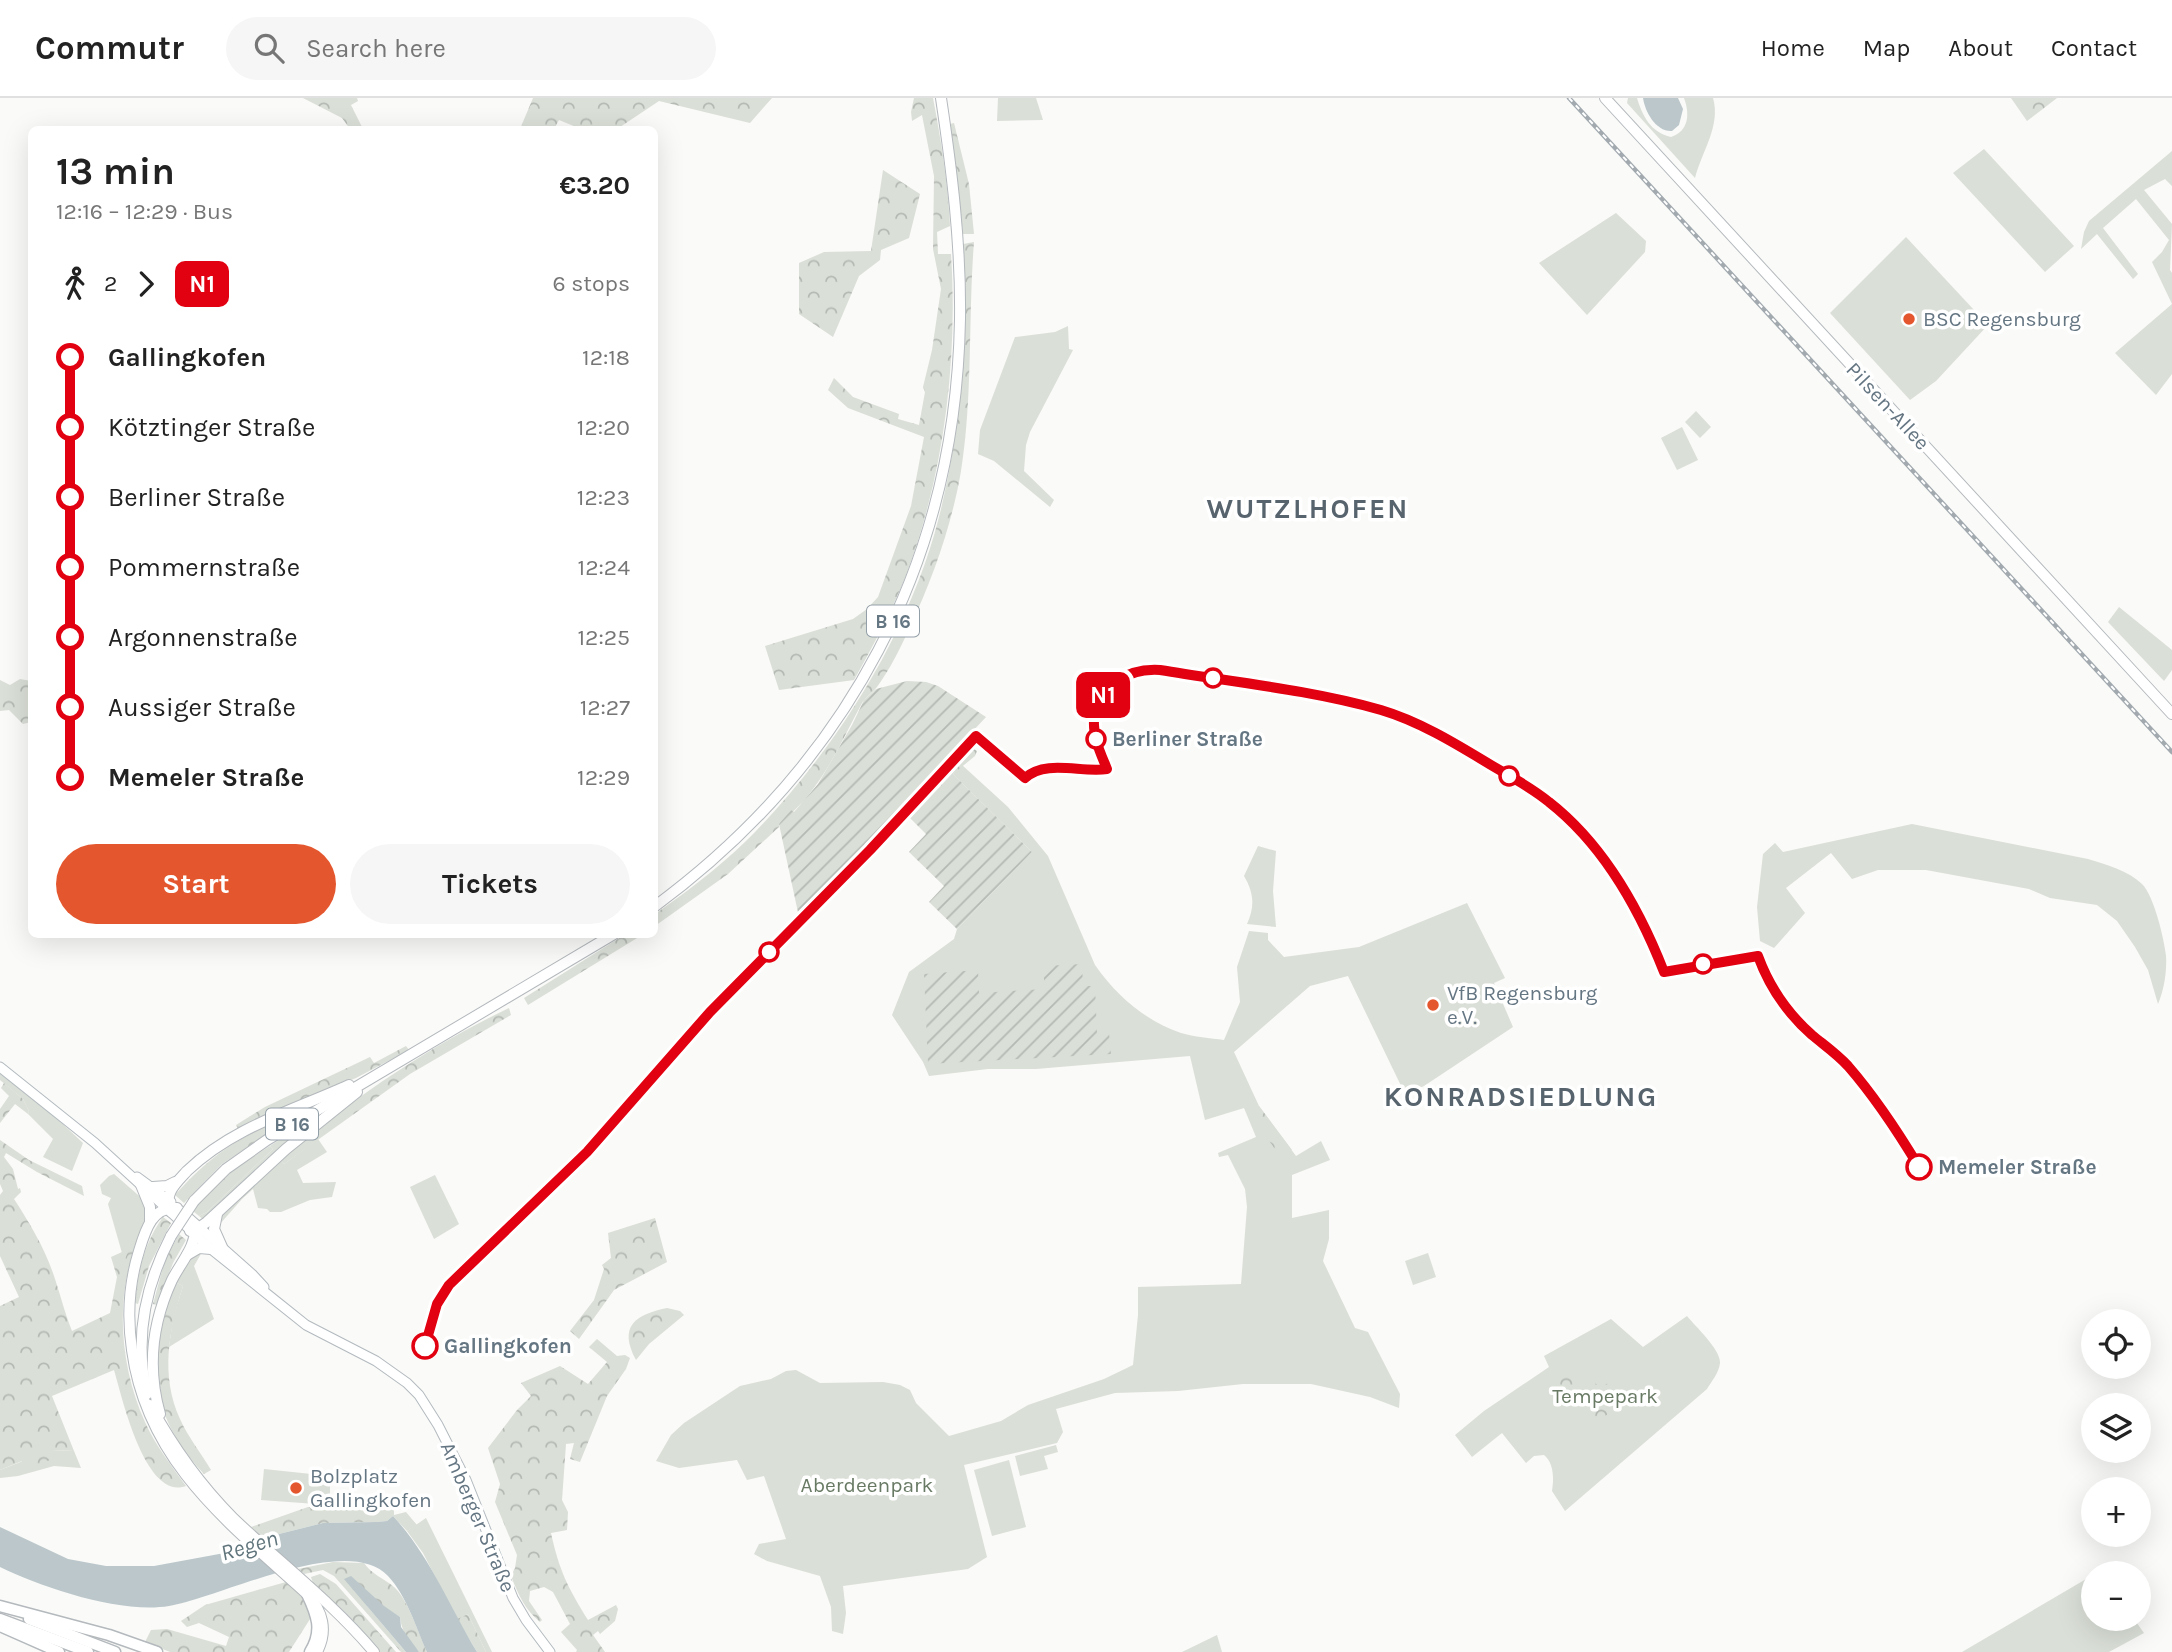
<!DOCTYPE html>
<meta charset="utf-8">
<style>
:root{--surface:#fff;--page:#f6f6f6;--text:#222;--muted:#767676;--line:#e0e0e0;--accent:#e4572e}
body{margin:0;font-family:Karla,sans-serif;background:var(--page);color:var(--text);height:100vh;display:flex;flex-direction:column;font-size:26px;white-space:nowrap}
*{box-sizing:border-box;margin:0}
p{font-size:23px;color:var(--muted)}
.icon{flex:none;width:38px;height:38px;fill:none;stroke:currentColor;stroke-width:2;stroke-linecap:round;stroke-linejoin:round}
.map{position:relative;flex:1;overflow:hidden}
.details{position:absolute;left:28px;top:28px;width:630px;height:812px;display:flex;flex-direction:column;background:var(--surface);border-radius:10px;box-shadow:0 7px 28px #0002}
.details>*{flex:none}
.badge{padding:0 14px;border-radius:10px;font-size:24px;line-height:46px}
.controls{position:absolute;left:2081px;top:1211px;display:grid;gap:14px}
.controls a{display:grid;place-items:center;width:70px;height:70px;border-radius:50%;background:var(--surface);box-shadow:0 7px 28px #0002;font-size:35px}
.map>.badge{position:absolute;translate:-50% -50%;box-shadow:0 0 0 4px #fff}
.legs{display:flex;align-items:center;gap:10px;height:77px;padding:0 28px;font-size:23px}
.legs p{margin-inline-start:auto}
.summary{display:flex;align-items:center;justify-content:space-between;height:119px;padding:0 28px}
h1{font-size:38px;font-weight:700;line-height:52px}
.button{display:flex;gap:14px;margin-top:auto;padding:14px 28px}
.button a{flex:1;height:80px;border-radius:42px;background:var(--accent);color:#fff;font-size:28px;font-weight:700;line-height:80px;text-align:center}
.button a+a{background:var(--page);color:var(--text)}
ul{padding:0 28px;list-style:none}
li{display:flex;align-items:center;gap:24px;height:70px;font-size:26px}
li i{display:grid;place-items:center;width:10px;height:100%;margin:0 9px;background:currentColor}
li i::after{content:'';width:18px;height:18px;margin:-9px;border:5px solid;border-radius:50%;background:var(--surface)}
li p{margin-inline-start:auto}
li:first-child i{background:linear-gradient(#0000 50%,currentColor 0)}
li:last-child i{background:linear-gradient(currentColor 50%,#0000 0)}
header{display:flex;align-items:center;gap:42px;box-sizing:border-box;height:98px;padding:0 35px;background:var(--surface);border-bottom:2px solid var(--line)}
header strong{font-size:33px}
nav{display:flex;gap:38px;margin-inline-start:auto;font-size:24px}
.search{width:490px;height:63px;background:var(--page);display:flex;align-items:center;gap:18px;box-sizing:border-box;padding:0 24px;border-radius:38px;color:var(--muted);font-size:26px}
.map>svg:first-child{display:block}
.green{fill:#dadfd7}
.forest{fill:url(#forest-crowns)}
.garden{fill:url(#garden-furrows)}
.water{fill:#bbc7cb}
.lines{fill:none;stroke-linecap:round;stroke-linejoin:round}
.secondary-casing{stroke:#b3babf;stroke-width:11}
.primary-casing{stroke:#b5babe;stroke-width:12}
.trunk-casing{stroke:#b4b9bd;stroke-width:12}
.motorway-casing{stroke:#b4b9bd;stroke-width:13}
.secondary{stroke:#fff;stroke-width:9}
.primary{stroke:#fff;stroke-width:10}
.trunk{stroke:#fff;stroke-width:10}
.motorway{stroke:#fff;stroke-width:10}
.rail-casing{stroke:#a2aab0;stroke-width:4.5}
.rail{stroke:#fff;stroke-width:2;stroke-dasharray:5;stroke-linecap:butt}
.trunk-bridge-casing{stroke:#b4b9bd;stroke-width:12;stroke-linecap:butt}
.trunk-bridge{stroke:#fff;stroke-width:10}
.line-1-casing{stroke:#fff;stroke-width:16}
.line-1{stroke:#e20110;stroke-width:10}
.poi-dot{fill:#e4572e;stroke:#fff;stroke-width:2.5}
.stop-1-dot{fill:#fff;stroke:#e20110;stroke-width:3.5}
.labels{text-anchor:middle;stroke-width:7;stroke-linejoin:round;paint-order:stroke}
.shield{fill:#fff;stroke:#939fa8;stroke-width:2}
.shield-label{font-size:19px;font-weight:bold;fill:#657683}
.poi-label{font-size:21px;fill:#657683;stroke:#fff;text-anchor:start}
.street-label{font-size:21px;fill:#657683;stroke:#fff}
.stop-label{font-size:21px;font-weight:bold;fill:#657683;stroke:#fff;text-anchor:start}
.park-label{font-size:21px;fill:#687a64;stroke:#fff}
.water-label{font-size:23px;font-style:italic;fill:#60757c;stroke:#fff}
.district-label{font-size:28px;font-weight:bold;letter-spacing:2px;fill:#57646e;stroke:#fff}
</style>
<header>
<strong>Commutr</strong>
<div class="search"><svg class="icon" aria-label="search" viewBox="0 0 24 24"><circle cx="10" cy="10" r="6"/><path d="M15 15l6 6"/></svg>Search here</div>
<nav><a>Home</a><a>Map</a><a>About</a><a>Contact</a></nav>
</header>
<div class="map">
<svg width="2172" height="1554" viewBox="0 0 2172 1554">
<defs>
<pattern id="forest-crowns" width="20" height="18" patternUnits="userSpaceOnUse" patternTransform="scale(1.75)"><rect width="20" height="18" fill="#dadfd7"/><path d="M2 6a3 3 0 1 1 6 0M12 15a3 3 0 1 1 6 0" fill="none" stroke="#b4b9b4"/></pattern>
<pattern id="garden-furrows" width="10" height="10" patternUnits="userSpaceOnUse" patternTransform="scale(1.75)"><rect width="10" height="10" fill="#dadfd7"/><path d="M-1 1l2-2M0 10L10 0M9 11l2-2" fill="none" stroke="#b4b9b4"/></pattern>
</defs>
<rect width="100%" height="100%" fill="#fafaf8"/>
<!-- green -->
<g class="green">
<polygon points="998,0 1036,0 1043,22 997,23"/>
<path d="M1628 0H1637C1642 17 1651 35 1671 39 1689 33 1690 16 1684 0H1713C1721 28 1702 53 1695 80L1627 5Z"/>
<polygon points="1984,51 2074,148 2045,174 1953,75"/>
<polygon points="2172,53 2172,88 2165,81 2144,92 2172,126 2170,172 2172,175 2172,276 2156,297 2115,255 2172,206 2152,164 2162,154 2169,142 2136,101 2103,130 2138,176 2133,181 2097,136 2081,151 2084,134 2089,123"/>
<polygon points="1616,115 1646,143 1645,154 1587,217 1539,165"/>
<polygon points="1906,139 1988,227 1936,283 1910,302 1830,215"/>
<polygon points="1068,228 1069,251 1073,252 1030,334 1026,347 1024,373 1054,402 1050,409 994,363 978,356 980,332 1015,239 1055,234"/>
<polygon points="1696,313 1711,329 1700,340 1685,324"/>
<polygon points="1682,329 1698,362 1677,372 1661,340"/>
<polygon points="2119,509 2172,552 2172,572 2164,583 2108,524"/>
<path d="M962 667 1008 709 1048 758 1095 867C1117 898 1144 922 1181 935 1194 939 1210 940 1224 942L1240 904 1237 869 1249 833 1268 835V842L1284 859 1359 849 1467 805 1505 880 1494 885 1513 929 1424 988 1405 996 1348 878 1310 888 1234 954 1259 1008 1296 1058 1321 1043 1330 1062 1292 1077V1120L1329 1112V1141L1323 1163 1355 1230 1368 1234 1400 1296 1399 1310 1370 1299 1311 1286H1243L1178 1293 1115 1295 1056 1311 1063 1334 1057 1345 964 1367 987 1459 968 1471 843 1488 846 1515 843 1536 832 1533 831 1509 820 1478 767 1463 754 1456 759 1446 786 1441 764 1378 747 1382 737 1362 679 1370 656 1363 671 1337 684 1325 740 1288 771 1281 786 1273 796 1272 820 1285 883 1284 900 1287 910 1292 916 1305 949 1338 1001 1323 1028 1307 1104 1281 1133 1267 1138 1217V1189L1241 1186 1247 1109 1245 1091 1228 1057 1219 1059 1218 1055 1256 1039 1244 1010 1205 1022 1190 958 1036 971H988L929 978 923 964 892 917 909 874 954 841 957 831 1032 754 953 676Z"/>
<path d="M1912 726 2088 761C2105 766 2129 773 2142 786 2154 798 2164 840 2166 858 2167 873 2164 892 2158 906L2148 872 2135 849 2117 823 2097 807 2050 800 2029 791 1926 772H1878L1852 781 1831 755 1786 790 1805 815 1774 850 1760 843 1757 809 1763 756 1775 745 1783 754Z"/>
<path d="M1258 748 1276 753 1273 793 1276 829 1247 826C1255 808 1254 795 1244 778Z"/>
<polygon points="0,975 52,1016 83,1045 72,1073 43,1059 53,1041 28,1016 29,1013 23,1001 0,982"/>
<polygon points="334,1008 205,1123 199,1118 207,1114 273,1051 270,1048 244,1064"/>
<polygon points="318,1041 327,1054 297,1072 303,1085 336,1084 332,1099 310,1102 281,1114 270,1114 267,1111 258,1110 253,1091 242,1101 219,1127 221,1117 279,1060 284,1066"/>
<path d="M114 1076 145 1103C147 1128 140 1143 124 1162L108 1106 111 1100 102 1096 100 1087 109 1078Z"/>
<polygon points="435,1077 459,1126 434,1141 410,1089"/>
<polygon points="202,1154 194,1168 214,1221 169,1249 173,1220 183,1188 175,1184 194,1155"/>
<polygon points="1428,1155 1436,1179 1413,1187 1405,1163"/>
<path d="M1687 1218C1696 1229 1721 1252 1720 1265 1719 1275 1711 1284 1707 1291L1565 1413 1552 1393C1554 1381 1554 1365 1544 1357L1534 1358 1526 1365 1502 1335 1472 1359 1455 1337 1484 1313 1549 1269 1544 1258 1611 1221 1643 1249Z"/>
<polygon points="1056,1347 1058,1354 1044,1358 1048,1371 1020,1378 1015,1358"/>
<polygon points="52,1352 74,1353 81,1370 54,1368 18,1378 0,1380 0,1372 23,1363 18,1374"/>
<polygon points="1009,1362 1026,1429 992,1438 974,1372"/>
<polygon points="264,1371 330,1378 330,1407 261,1402"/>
<polygon points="426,1420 492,1554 486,1554 468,1516 457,1521 423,1455 407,1433"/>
<polygon points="2093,1477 2093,1521 2134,1521 2144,1535 2109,1554 1962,1554"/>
<polygon points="1217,1537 1222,1554 1182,1554"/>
</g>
<!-- forest -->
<g class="forest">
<polygon points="303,0 357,0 358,3 351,7 363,31 350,31 342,20"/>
<polygon points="533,0 772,0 750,25 659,3 617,31 581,31 559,22 554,31 520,31"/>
<path d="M914 0H933C941 42 948 85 950 128L937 134 938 156H951C958 262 944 377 906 477 892 513 873 548 854 582L779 592 765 548 853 521 867 511 878 499 911 408 924 339 848 310 828 292 834 280 853 299 899 316 898 321 919 327 925 294 923 289 932 252 941 191 933 151 934 78 922 17 912 23 911 14Z"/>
<polygon points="2011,0 2057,0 2027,23"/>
<polygon points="954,25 969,86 974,136 963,136 950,26"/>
<polygon points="883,72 920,96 909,140 881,152 880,162 859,178 833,239 799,216 799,165 824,154 871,153"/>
<path d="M974 144C968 220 973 298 961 373 952 426 933 480 910 529 901 549 890 571 877 589 872 595 866 599 862 605 837 651 822 692 779 726V729L728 776 655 828 654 817C686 794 717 771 745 744 832 658 909 538 939 419 962 330 966 238 963 146Z"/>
<polygon points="20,581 31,583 31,624 23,626 9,612 0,613 0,582 10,587"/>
<polygon points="974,651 977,653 975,658 953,676 910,720 907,717"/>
<polygon points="624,837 642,837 528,907 524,900"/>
<path d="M509 910 511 917 410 976 284 1066 279 1060C351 1003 425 950 509 910Z"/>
<polygon points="406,948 409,952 356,980 266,1017 238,1031 236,1027 265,1009 370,959 374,965"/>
<polygon points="4,985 23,1001 29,1013 28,1016 15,1006 0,1025 0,1011 9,998 1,990"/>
<polygon points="1259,1008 1292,1052 1277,1054 1260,1030 1253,1010"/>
<path d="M279 1022 282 1026 222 1066 184 1105 175 1097C208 1060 234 1042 279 1022Z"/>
<path d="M0 1042 29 1062 82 1088 84 1098 37 1074 6 1055 4 1059 13 1071 18 1091 20 1090 21 1094 14 1101C29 1124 44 1149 53 1175 60 1195 64 1213 72 1233L110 1215 117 1179 111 1159 122 1154 125 1161 130 1149 136 1148C114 1202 121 1271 145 1324 155 1347 171 1367 186 1388 145 1403 122 1299 114 1272L52 1298 74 1353 52 1352 50 1362 17 1375 22 1363 0 1372V1208L19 1199 0 1158V1097L3 1093 0 1086Z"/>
<path d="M270 1048 273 1051 207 1114 199 1118 193 1113C213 1085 241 1066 270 1048Z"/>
<path d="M163 1119 171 1125 149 1168 138 1206 135 1205C138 1174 144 1145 163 1119Z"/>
<polygon points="655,1120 667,1164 614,1192 579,1241 570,1233 594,1202 604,1171 602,1167 611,1160 608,1135"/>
<polygon points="179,1136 186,1142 173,1165 157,1207 153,1206 165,1162"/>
<path d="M175 1184 183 1188C169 1232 160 1277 180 1321 188 1339 201 1355 211 1372L204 1376C147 1315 146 1259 175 1184Z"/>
<path d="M667 1210 680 1213 684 1217 649 1246 636 1262C618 1228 635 1217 667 1210Z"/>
<path d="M597 1241 617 1258 625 1257 630 1260 626 1271 607 1298 580 1364 570 1361 574 1345 566 1346 562 1402 568 1414 567 1432 551 1435C559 1472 568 1490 588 1522L616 1507 618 1511 615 1523 600 1536 598 1533 593 1537 605 1554H576L577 1552 561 1534 570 1526 553 1494 544 1489 530 1493 529 1503 542 1522 540 1524C525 1512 518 1496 511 1478L515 1470 517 1457 495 1404 500 1386 488 1350 517 1312 531 1298 521 1285 560 1268 588 1286 607 1264 589 1249Z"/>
<path d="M1560 1266 1573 1278 1574 1288 1577 1289 1586 1282 1599 1287 1612 1285 1616 1291 1614 1293 1617 1300 1612 1306 1607 1307 1610 1315 1600 1321C1588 1319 1578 1309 1572 1299L1568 1302C1546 1298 1557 1286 1555 1270Z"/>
<polygon points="337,1402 375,1411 394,1407 394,1417 406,1414 417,1427 407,1433 393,1418 387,1423 377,1424 323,1425 263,1440 251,1429 308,1409 331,1408"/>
<path d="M333 1464 364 1465C371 1476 385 1481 394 1489 408 1501 419 1537 427 1554H419C409 1544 401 1532 400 1519L384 1509 367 1508 406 1554H401L334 1478 323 1472 304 1476 298 1471Z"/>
<polygon points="320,1476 336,1486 396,1554 379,1554 313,1485 311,1479"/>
<polygon points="286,1484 304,1501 312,1518 289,1554 170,1554 145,1544 151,1532 167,1531 226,1548 229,1539 199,1525 187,1529 181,1523 205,1507"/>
<polygon points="468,1516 486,1554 477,1554 457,1521"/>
</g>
<!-- garden -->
<g class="garden">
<polygon points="907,583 926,584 938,588 986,619 799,819 779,726 791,712 794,714 818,686 852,627 864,602 876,591"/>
<polygon points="953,676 1032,754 957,831 929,804 944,788 909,754 926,736 910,720"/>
<polygon points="1082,866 1083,888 1095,888 1097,935 1109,935 1111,956 928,966 924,876 978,872 979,895 1044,891 1044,868"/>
</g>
<!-- water -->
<g class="water">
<path d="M1643 0H1678L1683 11 1679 27 1672 33C1656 34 1645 14 1643 0Z"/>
<path d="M393 1418C430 1458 449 1508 477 1554H427C416 1530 407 1498 388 1478 347 1434 219 1500 169 1508 121 1516 43 1490 0 1469V1429L68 1461 106 1468H154L230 1454 263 1440 323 1425 377 1424 387 1423Z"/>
<polygon points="351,1478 384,1508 400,1519 401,1529 419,1554 406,1554 344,1481"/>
</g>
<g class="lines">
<defs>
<g id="secondary">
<polyline points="0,969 95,1045 211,1151 306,1227 376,1263 407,1285 419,1297 438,1327 466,1382 513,1500 526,1522 550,1554"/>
<polyline points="137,1079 171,1104"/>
<polyline points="181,1113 252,1176 264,1189"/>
</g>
<polyline id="primary" points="1605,0 2172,616"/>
<g id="trunk">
<path d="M654 809C848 666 956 464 960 221 961 147 952 73 941 0"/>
<polyline points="141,1087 150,1109 150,1124"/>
<polyline points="153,1089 167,1088 175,1084"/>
<polyline points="194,1103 226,1071 267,1042 614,836"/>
<path d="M177 1110C152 1108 145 1133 139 1153 129 1185 127 1219 132 1252 147 1364 229 1425 307 1496 323 1513 328 1533 317 1554"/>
<path d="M171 1114C163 1096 175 1086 187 1073 233 1029 292 1013 349 987"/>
<polyline points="217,1116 214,1131 222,1149"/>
<polyline points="190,1133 197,1131 207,1124 286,1051 357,994"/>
<polyline points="187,1157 199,1150 211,1151"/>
<path d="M147 1296C134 1241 145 1188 171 1138"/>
<path d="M150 1307C173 1349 200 1387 233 1420 280 1465 332 1504 374 1554"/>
<path d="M160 1316C147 1270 152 1225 172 1182 181 1164 197 1148 195 1127"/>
</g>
<g id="motorway">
<path d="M307 1496C317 1517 323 1533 310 1554"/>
<polyline points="0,1508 109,1537 157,1554"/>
<polyline points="0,1521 88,1554"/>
<polyline points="29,1521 115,1554"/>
<polyline points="0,1528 59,1554"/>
</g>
</defs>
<!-- secondary casing -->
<use href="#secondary" class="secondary-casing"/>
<!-- primary casing -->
<use href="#primary" class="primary-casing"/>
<!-- trunk casing -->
<use href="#trunk" class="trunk-casing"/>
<!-- motorway casing -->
<use href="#motorway" class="motorway-casing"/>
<!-- secondary -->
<use href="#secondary" class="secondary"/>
<!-- primary -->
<use href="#primary" class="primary"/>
<!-- trunk -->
<use href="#trunk" class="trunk"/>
<!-- motorway -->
<use href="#motorway" class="motorway"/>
<defs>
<polyline id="rail" points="1569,0 2172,654"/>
</defs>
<!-- rail casing -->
<use href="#rail" class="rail-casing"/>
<!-- rail -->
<use href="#rail" class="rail"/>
<defs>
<polyline id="trunk-bridge" points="171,1138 194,1103"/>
</defs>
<!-- trunk-bridge casing -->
<use href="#trunk-bridge" class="trunk-bridge-casing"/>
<!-- trunk-bridge -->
<use href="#trunk-bridge" class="trunk-bridge"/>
</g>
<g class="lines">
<defs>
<path id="line-1" d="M425 1248 437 1206 449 1187 587 1054 710 914 870 752 976 638 1025 680C1046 661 1081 675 1107 671 1101 656 1093 640 1094 623 1094 588 1129 570 1160 572 1232 584 1311 592 1381 612 1418 623 1453 644 1486 664 1507 677 1530 688 1549 704 1604 747 1639 810 1664 874L1758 858C1769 888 1787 915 1812 937 1824 947 1837 956 1848 968 1875 999 1898 1034 1919 1069"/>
</defs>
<!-- line-1 casing -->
<use href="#line-1" class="line-1-casing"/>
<!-- line-1 -->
<use href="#line-1" class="line-1"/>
</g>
<!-- markers -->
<g class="poi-dot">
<circle cx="1909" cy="221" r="7"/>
<circle cx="1433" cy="907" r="7"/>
<circle cx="296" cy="1390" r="7"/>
</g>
<g class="stop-1-dot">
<circle cx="1213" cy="580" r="9"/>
<circle cx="1096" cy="641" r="9"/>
<circle cx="1509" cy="678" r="9"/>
<circle cx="769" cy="854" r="9"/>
<circle cx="1703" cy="866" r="9"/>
<circle cx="1919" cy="1069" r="12"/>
<circle cx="425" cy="1248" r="12"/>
</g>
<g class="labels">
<!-- shield labels -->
<g class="shield">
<rect x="867" y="507.5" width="52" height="31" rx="5"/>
<rect x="266" y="1010.5" width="52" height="31" rx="5"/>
</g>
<g class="shield-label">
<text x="893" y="530">B 16</text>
<text x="292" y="1033">B 16</text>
</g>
<!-- poi labels -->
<g class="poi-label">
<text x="1923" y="228">BSC Regensburg</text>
<text x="1447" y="902">VfB Regensburg<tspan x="1447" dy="24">e.V.</tspan></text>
<text x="310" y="1385">Bolzplatz<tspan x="310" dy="24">Gallingkofen</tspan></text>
</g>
<!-- street labels -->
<g class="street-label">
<text transform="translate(1888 308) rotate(47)" y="7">Pilsen-Allee</text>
<text transform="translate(478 1419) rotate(67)" y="7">Amberger Straße</text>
</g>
<!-- stop labels -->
<g class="stop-label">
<text x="1112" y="648">Berliner Straße</text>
<text x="1938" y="1076">Memeler Straße</text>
<text x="444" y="1255">Gallingkofen</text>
</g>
<!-- park labels -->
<g class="park-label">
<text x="1605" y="1305">Tempepark</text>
<text x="867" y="1394">Aberdeenpark</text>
</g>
<!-- water labels -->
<g class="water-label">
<text transform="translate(249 1447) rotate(-16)" y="8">Regen</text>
</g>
<!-- district labels -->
<g class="district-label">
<text x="1308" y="420">WUTZLHOFEN</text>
<text x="1521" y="1008">KONRADSIEDLUNG</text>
</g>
</g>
</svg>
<div class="controls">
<a><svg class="icon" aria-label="locate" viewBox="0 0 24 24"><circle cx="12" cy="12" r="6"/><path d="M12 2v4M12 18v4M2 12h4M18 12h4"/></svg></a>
<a><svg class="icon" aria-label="layers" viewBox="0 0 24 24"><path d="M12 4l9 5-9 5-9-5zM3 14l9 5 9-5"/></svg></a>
<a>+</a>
<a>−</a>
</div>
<b class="badge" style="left:1103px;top:597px;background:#e20110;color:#fff">N1</b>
<section class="details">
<div class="summary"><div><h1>13 min</h1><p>12:16 – 12:29 · Bus</p></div><b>€3.20</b></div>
<div class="legs"><svg class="icon" aria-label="walk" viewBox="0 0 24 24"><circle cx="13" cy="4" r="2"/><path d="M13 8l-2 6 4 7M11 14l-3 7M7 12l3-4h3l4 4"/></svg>2<svg class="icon" aria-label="forward" viewBox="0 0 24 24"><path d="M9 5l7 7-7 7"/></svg><b class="badge" style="background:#e20110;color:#fff">N1</b><p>6 stops</p></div>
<ul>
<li><i style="color:#e20110"></i><b>Gallingkofen</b><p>12:18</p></li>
<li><i style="color:#e20110"></i><span>Kötztinger Straße</span><p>12:20</p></li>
<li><i style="color:#e20110"></i><span>Berliner Straße</span><p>12:23</p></li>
<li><i style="color:#e20110"></i><span>Pommernstraße</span><p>12:24</p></li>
<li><i style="color:#e20110"></i><span>Argonnenstraße</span><p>12:25</p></li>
<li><i style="color:#e20110"></i><span>Aussiger Straße</span><p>12:27</p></li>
<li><i style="color:#e20110"></i><b>Memeler Straße</b><p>12:29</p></li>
</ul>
<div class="button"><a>Start</a><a>Tickets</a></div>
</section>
</div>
